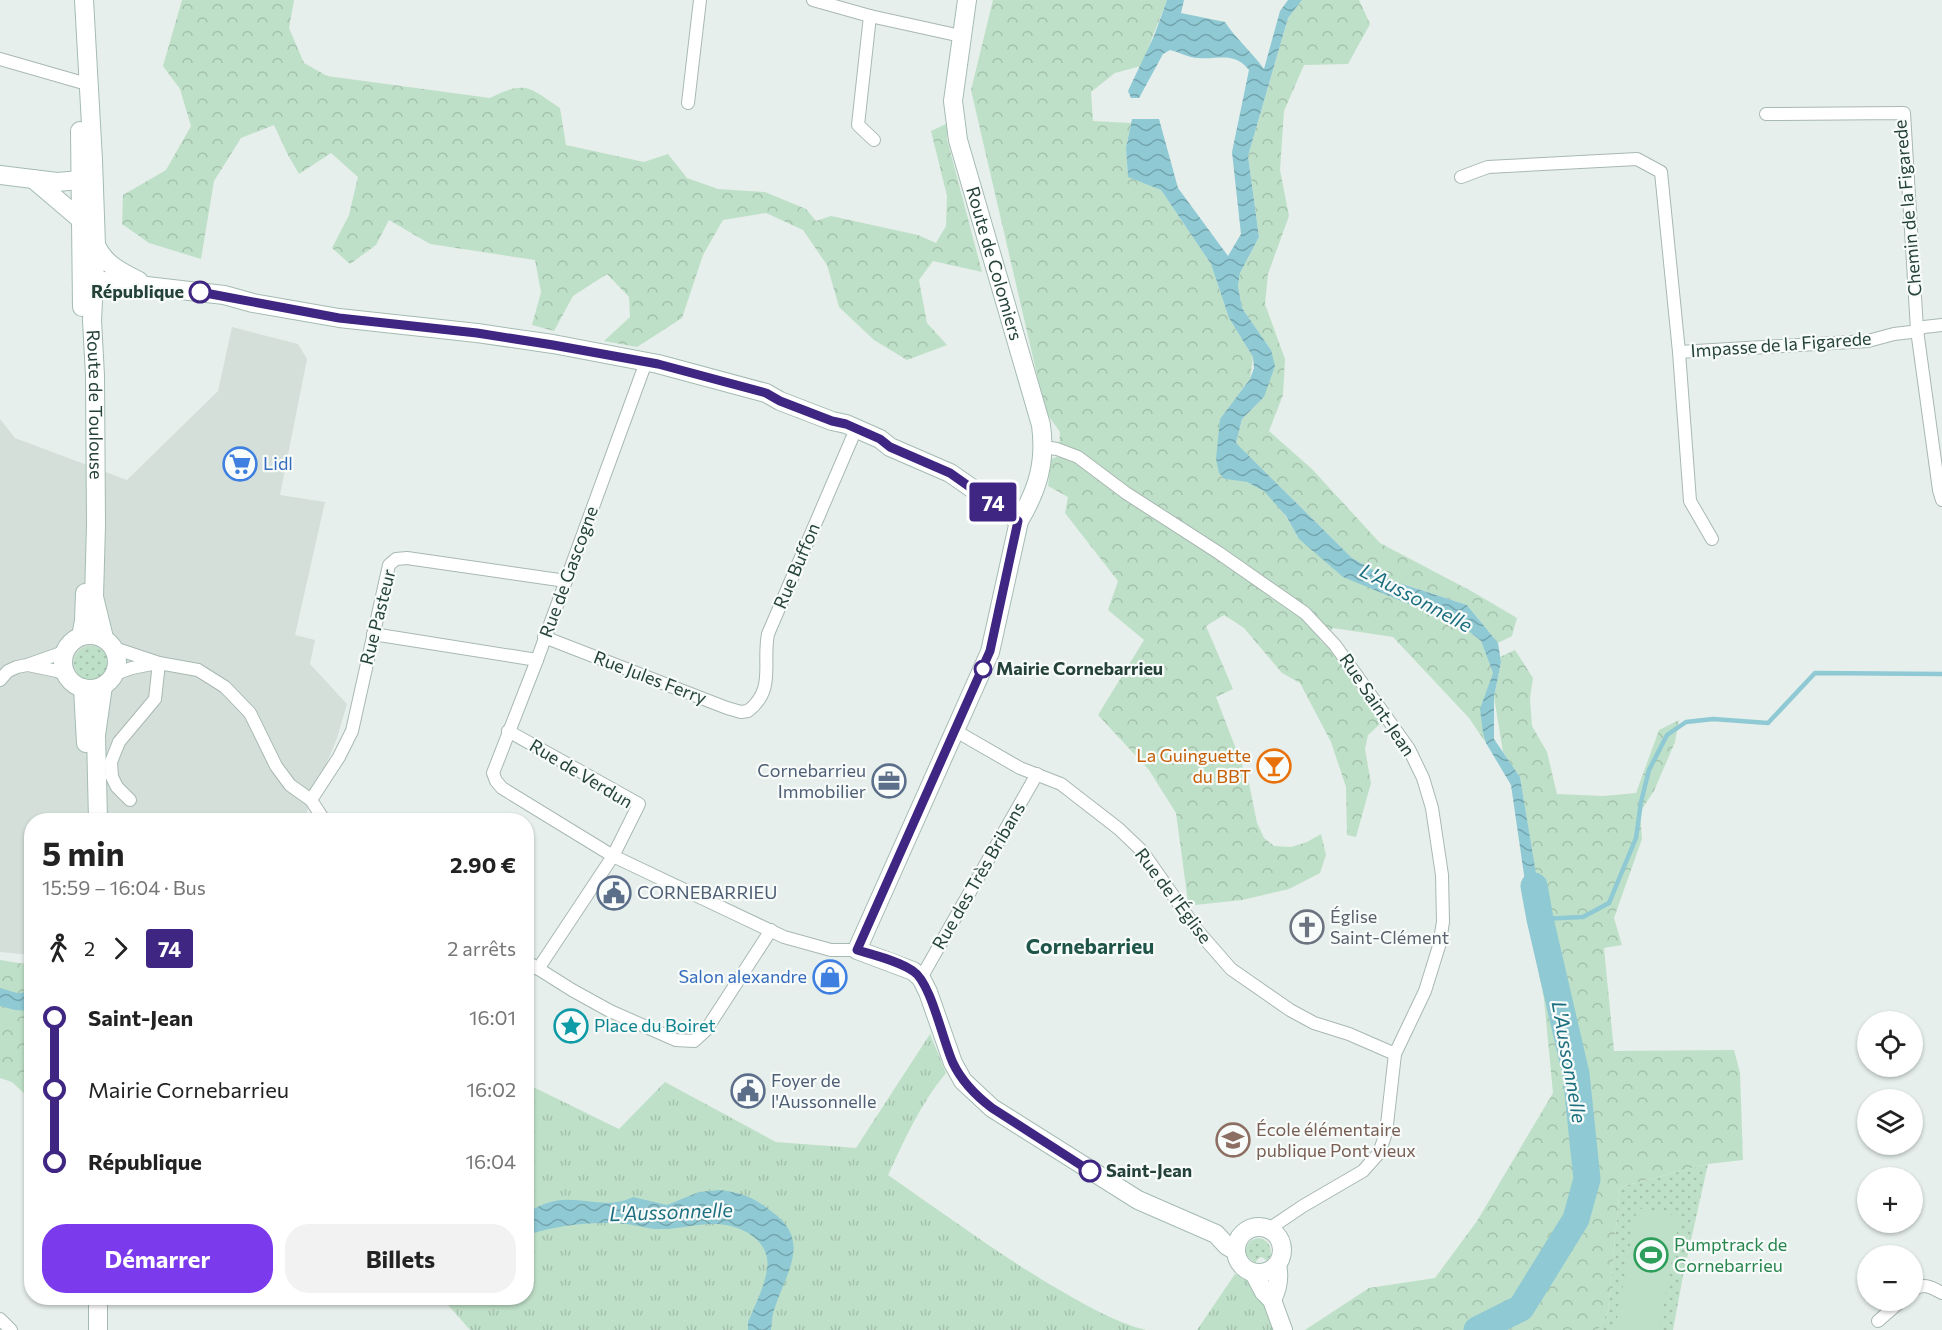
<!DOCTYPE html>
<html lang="fr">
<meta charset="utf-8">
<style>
:root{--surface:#fff;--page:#f2f2f2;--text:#222;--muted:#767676;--accent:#7c3aed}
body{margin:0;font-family:Commissioner,sans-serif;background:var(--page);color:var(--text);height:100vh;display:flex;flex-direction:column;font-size:22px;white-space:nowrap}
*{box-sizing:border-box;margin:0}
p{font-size:20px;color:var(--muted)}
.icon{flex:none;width:33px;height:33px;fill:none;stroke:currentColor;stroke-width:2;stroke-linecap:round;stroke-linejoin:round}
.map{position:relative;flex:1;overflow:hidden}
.drawer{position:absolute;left:24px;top:813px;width:510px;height:492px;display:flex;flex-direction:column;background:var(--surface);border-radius:24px;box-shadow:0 2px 4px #0004}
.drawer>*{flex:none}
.badge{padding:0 12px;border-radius:4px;font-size:21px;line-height:39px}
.buttons{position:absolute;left:1857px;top:1011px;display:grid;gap:12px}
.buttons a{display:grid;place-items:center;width:66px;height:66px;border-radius:50%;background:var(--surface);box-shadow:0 2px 4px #0004;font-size:30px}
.map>.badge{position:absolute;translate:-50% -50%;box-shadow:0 0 0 3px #fff}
.legs{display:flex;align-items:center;gap:9px;height:66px;padding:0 18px;font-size:20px}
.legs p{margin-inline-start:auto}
.overview{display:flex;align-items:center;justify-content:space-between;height:102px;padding:0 18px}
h1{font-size:33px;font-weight:700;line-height:45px}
.action{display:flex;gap:12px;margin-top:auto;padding:12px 18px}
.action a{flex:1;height:69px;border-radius:24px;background:var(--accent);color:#fff;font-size:24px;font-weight:700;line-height:69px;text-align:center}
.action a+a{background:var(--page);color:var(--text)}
ul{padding:0 18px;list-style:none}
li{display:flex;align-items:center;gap:21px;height:72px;font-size:22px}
li i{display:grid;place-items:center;width:9px;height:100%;margin:0 8px;background:currentColor}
li i::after{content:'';width:15px;height:15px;margin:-8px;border:4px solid;border-radius:50%;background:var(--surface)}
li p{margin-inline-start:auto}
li:first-child i{background:linear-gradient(#0000 50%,currentColor 0)}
li:last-child i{background:linear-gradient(currentColor 50%,#0000 0)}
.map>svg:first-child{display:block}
.built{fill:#d4dfda}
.grass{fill:url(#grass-dots)}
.forest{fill:url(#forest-crowns)}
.park{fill:url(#park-tufts)}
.pitch{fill:#bfe0c8}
.water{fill:url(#water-waves)}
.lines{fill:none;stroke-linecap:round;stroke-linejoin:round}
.stream{stroke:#8ec9d4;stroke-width:4.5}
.river{stroke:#8ec9d4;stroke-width:27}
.street-casing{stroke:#a8b8b2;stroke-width:14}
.secondary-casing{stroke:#a4bbb3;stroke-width:20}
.street{stroke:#fff;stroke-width:12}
.secondary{stroke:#fff;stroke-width:18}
.line-1-casing{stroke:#fff;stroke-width:14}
.line-1{stroke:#3f2682;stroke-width:9}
.stop-1-dot{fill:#fff;stroke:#3f2682;stroke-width:3}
.labels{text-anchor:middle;stroke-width:4.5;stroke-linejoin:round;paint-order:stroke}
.street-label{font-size:18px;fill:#24423a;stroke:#f7fbf9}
.stop-label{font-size:18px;font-weight:bold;fill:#24423a;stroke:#f7fbf9;text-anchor:start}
.shop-label{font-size:18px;fill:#366cbe;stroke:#f7fbf9;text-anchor:start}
.food-label{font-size:18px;fill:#c56008;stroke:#f7fbf9;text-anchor:end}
.service-label{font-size:18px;fill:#4e5e75;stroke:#f7fbf9;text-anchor:start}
.worship-label{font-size:18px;fill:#5b616d;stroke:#f7fbf9;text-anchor:start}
.culture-label{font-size:18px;fill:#0d838f;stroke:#f7fbf9;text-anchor:start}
.education-label{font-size:18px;fill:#785e54;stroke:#f7fbf9;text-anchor:start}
.leisure-label{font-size:18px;fill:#27864d;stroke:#f7fbf9;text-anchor:start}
.water-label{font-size:20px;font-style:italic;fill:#1c6f80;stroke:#f7fbf9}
.quarter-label{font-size:21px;font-weight:bold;fill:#1f5548;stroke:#f7fbf9}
</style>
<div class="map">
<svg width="1942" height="1330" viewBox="0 0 1942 1330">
<defs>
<pattern id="grass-dots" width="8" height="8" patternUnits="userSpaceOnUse" patternTransform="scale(1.5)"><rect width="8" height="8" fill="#bfe0c8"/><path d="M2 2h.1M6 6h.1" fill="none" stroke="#a4c1ad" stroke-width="1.8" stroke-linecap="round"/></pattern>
<pattern id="forest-crowns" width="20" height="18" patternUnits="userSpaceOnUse" patternTransform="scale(1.5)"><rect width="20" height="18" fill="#bfe0c8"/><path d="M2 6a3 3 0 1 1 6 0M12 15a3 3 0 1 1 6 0" fill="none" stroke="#a4c1ad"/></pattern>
<pattern id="park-tufts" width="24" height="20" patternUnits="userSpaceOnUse" patternTransform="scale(1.5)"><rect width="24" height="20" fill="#bfe0c8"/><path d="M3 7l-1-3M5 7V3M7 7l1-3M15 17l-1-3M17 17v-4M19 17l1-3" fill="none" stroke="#a4c1ad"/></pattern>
<pattern id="water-waves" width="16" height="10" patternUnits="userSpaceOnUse" patternTransform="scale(1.5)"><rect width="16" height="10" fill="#8ec9d4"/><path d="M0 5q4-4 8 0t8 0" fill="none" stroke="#74a5ad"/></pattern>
</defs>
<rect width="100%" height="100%" fill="#e6efeb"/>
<!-- built -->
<polygon class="built" points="232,327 298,344 307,359 280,495 325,502 295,635 315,640 310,664 347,704 337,738 306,814 300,820 32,820 31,955 0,952 0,419 15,438 127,480 218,391"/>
<!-- grass -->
<g class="grass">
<circle cx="91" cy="663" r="17"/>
<polygon points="1708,1164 1683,1276 1673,1330 1598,1330 1608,1311 1620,1187"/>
<path d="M1258 1238C1268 1240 1271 1245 1271 1255L1267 1261 1262 1257 1259 1258 1255 1263 1246 1255C1245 1245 1249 1240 1258 1238Z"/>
</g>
<!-- forest -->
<g class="forest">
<path d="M182 0H294L289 28 304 63 327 76 490 98C526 80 529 87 560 108L566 145 644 162 668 154 687 178 718 189 765 192 806 209 816 221 831 216 918 235 936 243 946 226 947 196 931 131 950 122 947 139 982 272 933 261 919 280 927 323 947 345 907 360 874 340 839 307 827 265 803 230 766 213 723 220 703 255 682 318 637 347 604 341 630 317 629 297 607 274 573 296 554 331 532 325 541 292 535 260 430 244 389 220 376 245 350 264 332 248 349 215 358 177 331 153 299 174 288 155 274 125 241 138 214 181 201 259 149 243 122 224 123 195 166 170 191 126 180 89 163 66Z"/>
<path d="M993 0H1167L1141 66 1115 73 1091 92 1093 121 1131 123 1126 148 1128 176 1161 190 1211 264 1229 318 1253 357 1250 379 1220 419 1225 479C1232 480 1241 480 1249 483 1273 491 1287 518 1299 539L1462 626 1481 641 1493 673 1481 709 1486 743 1469 718 1393 637 1333 628 1320 640 1331 650 1382 722 1368 735 1365 749 1371 783 1356 837 1347 835 1346 787 1331 742 1300 683 1282 673 1244 628 1224 615 1206 626 1233 689 1216 697 1249 783 1257 823 1264 838 1274 846 1291 847 1307 842 1321 834 1326 855 1320 873 1289 889 1242 900 1195 905 1188 902 1176 813 1149 770 1098 715 1144 640 1108 610 1118 581 1065 513 1068 497 1048 486 1051 459 1059 456 1060 432 1047 414 1041 392 971 90Z"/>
<polygon points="1302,0 1359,0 1370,24 1348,64 1304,65 1284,111 1280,170 1289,216 1268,274 1265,304 1285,359 1283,395 1269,431 1312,469 1380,543 1473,592 1517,618 1512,636 1498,643 1467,605 1393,581 1352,558 1236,443 1242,419 1264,397 1271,350 1242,308 1238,286 1240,273 1259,237 1248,156 1288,18"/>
<polygon points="1515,650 1533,678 1530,698 1532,726 1547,752 1557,794 1603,796 1636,793 1659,730 1679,720 1675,742 1654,791 1640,812 1642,839 1614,918 1622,945 1604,948 1614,1051 1734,1050 1740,1073 1743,1160 1708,1164 1620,1187 1608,1311 1598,1330 1305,1330 1369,1288 1435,1278 1477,1221 1553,1093 1544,999 1531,935 1531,923 1543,922 1520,777 1503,752 1494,697 1501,662 1500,657"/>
<polygon points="0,960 31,965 31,1100 12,1082 0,1078"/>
</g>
<!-- park -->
<g class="park">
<path d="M930 1034 946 1073C920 1104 905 1139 888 1175 946 1215 1002 1257 1063 1292 1089 1307 1117 1323 1146 1330H470L442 1298H526L527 1084 619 1129 665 1082 776 1142 856 1148Z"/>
<polygon points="1235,1274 1253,1282 1262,1297 1273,1330 1197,1330"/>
</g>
<!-- pitch -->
<polygon class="pitch" points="1637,1208 1680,1216 1659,1330 1615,1330"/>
<!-- water -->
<g class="water">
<path d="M1167 0H1184L1181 13 1225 22C1236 39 1252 52 1264 69L1280 11 1288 0H1302L1288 18 1248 156 1259 237 1240 273 1238 286 1242 308 1271 350 1275 366 1264 397 1242 419 1236 443 1352 558 1393 581 1467 605 1498 643 1501 662 1494 697V739L1520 777 1544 922 1531 923 1511 785 1486 743 1483 733 1480 709 1493 673 1481 641 1462 626 1343 577 1299 539 1286 516 1264 491 1247 482 1225 479 1219 473 1216 459 1220 419 1250 379 1254 368 1253 357 1229 318 1211 264 1161 190 1128 177 1126 148 1132 119H1159L1178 188 1228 256 1241 234 1232 152 1249 70C1234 51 1218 60 1198 58 1189 58 1179 52 1170 50L1163 54 1139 98H1131L1128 91 1154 36Z"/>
<polygon points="0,988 17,993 31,992 31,1011 15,1010 0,1006"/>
<path d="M720 1190C743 1193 753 1197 771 1211 812 1240 787 1271 775 1307 772 1314 772 1323 771 1330H748V1322C755 1305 764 1288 767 1270 772 1241 742 1225 717 1224 699 1223 680 1229 662 1229 650 1230 638 1225 626 1224 592 1221 559 1225 527 1235V1213C538 1206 549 1201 562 1200 587 1198 609 1209 633 1197L667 1205 699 1192Z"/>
</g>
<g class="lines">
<!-- stream -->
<polyline class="stream" points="1540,919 1583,917 1609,903 1636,838 1641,802 1649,770 1667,735 1686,722 1713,719 1768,723 1815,673 1942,674"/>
<!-- river -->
<polyline class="river" points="1477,1330 1521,1308 1576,1219 1587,1179 1576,1074 1540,919 1534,886"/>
<defs>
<g id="street">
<polyline points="813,0 870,16 961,36"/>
<polyline points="870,16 858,125 874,140"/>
<polyline points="0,59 80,82"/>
<polyline points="688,103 700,0"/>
<polyline points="1766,114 1904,113 1917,330 1939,490 1942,500"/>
<polyline points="1461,177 1488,167 1637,159 1661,172 1679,352"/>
<polyline points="646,362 537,660 493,773 496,781 502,788 613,856 784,937 831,950 857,950"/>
<polyline points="1044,447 1057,449 1078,457 1126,493 1219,553 1305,613 1335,645 1409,749 1423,778 1432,808 1442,875 1443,922 1439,946 1425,991 1395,1054 1386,1133 1379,1153 1363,1171 1303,1206 1269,1229"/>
<polyline points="1712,539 1690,501 1679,352 1868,341 1894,334 1911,332 1924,327 1942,325"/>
<polyline points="373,634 537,660"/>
<path d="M544 637 727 708 741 712 748 711C776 689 762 664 768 634L856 429"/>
<polyline points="114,648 159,663 198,670 225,687 250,713 276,766 290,785 311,800 324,820"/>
<polyline points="28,665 57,671 66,675"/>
<polyline points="115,674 132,668 157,663"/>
<polyline points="0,680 8,671 17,667 27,665 64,652"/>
<polyline points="954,730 1020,768 1061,784 1119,829 1142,851 1197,930 1231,969 1290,1010 1314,1023 1349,1034 1395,1054"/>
<polyline points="508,731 639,804 613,856 538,969"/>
<polyline points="130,800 117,787 112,777 111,762 119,742 155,699 159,663"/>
<polyline points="311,800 339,757 352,731 389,565 396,559 407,558 566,581"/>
<polyline points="526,961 572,990 610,1011 676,1040 694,1041 706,1030 771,930"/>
<polyline points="921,978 1037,774"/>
<path d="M1912 1291C1923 1282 1931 1287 1942 1293"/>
<polyline points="0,1319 11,1330"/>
<polyline points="1878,1321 1902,1300"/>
</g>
<g id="secondary">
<path id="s1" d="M84 0 93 160 96 245 92 320 95 376 96 525 94 597 104 638"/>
<path id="s2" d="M967 0 953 101 958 140 1041 425C1046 462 1038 489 1019 521L990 652 857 950 913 971 921 978 928 992 953 1063 963 1081 992 1108 1138 1200 1216 1234 1227 1246 1236 1251"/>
<polyline points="80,131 82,307"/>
<polyline points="0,175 57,182 80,180"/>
<polyline points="33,179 80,219"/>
<path d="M96 245C104 264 121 272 139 281"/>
<polyline points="95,280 224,295 253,303 339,318 477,333 553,344 658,364 766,393 780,401 832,421 846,424 880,439 890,447 950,473 1019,521"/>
<circle cx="90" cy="662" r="27"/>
<polyline points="81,636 84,621 85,593"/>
<polyline points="83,688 86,743"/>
<polyline points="98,820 96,735 103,686"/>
<circle cx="1259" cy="1250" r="23"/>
<polyline points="1254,1273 1264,1292 1272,1300 1283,1330"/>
<polyline points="98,1298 98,1330"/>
<path d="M1272 1300C1278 1288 1280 1278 1277 1266"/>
</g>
</defs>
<!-- street casing -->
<use href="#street" class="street-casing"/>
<!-- secondary casing -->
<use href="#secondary" class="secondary-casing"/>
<!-- street -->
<use href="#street" class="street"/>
<!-- secondary -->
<use href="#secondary" class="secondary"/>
</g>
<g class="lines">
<defs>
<path id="line-1" d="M200 292 339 318 477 333 553 345 658 364 766 393 780 401 832 421 846 424 880 439 890 447 950 473 1018 521 990 651 857 950C874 955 899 961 913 971 931 982 943 1042 953 1063 962 1082 975 1095 992 1108L1090 1171"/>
</defs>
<!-- line-1 casing -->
<use href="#line-1" class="line-1-casing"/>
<!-- line-1 -->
<use href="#line-1" class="line-1"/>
</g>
<!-- icons -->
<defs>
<symbol id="supermarket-ring" viewBox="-11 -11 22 22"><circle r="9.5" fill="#f7fbf9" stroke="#3f7fe0" stroke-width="1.5"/><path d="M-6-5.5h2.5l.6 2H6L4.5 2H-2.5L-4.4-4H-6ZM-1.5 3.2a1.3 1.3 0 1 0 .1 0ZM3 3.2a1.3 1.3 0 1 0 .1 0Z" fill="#3f7fe0"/></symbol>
<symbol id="bar-ring" viewBox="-11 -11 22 22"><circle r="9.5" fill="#f7fbf9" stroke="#e8710a" stroke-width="1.5"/><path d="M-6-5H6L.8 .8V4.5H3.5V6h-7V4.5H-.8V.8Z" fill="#e8710a"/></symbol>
<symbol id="office-ring" viewBox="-11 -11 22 22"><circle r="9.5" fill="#f7fbf9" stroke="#5c6f8a" stroke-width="1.5"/><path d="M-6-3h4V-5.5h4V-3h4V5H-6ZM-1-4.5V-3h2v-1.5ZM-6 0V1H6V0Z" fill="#5c6f8a"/></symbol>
<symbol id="civic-ring" viewBox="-11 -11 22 22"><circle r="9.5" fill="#f7fbf9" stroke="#5c6f8a" stroke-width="1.5"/><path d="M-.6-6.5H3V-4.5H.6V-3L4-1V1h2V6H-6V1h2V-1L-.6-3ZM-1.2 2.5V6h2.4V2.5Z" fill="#5c6f8a"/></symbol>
<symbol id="church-ring" viewBox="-11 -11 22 22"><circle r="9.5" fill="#f7fbf9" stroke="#6b7280" stroke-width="1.5"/><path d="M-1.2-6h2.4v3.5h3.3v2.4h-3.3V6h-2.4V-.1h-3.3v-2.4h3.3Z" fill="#6b7280"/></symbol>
<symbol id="shop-ring" viewBox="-11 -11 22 22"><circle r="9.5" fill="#f7fbf9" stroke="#3f7fe0" stroke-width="1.5"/><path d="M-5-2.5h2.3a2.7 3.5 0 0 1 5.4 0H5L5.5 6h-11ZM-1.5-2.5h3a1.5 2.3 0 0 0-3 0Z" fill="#3f7fe0"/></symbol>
<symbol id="sight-ring" viewBox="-11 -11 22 22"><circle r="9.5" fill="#f7fbf9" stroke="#0f9aa8" stroke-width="1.5"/><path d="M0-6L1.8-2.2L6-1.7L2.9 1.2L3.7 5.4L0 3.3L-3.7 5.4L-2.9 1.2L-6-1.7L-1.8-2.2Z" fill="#0f9aa8"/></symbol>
<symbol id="school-ring" viewBox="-11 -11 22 22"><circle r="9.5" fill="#f7fbf9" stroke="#8d6e63" stroke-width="1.5"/><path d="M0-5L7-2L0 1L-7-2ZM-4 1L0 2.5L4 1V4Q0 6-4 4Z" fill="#8d6e63"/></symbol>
<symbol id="stadium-ring" viewBox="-11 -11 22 22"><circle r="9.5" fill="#f7fbf9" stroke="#2e9e5b" stroke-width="1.5"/><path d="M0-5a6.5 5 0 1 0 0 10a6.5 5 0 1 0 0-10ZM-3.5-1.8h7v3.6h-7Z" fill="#2e9e5b"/></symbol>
</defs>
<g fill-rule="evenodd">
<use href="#supermarket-ring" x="221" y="445" width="38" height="38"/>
<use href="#bar-ring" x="1255" y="747" width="38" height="38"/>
<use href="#office-ring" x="870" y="762" width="38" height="38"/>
<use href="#civic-ring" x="595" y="874" width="38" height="38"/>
<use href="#church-ring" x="1288" y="908" width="38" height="38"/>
<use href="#shop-ring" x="811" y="958" width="38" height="38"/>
<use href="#sight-ring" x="552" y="1007" width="38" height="38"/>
<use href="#civic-ring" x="729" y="1072" width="38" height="38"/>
<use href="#school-ring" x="1214" y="1121" width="38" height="38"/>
<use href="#stadium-ring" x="1632" y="1236" width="38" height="38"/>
</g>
<!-- markers -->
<g class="stop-1-dot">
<circle cx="200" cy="292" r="10"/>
<circle cx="983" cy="669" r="8"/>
<circle cx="1090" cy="1171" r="10"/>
</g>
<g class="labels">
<!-- street labels -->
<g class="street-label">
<text transform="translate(1908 208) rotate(-95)" y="6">Chemin de la Figarede</text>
<text dy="6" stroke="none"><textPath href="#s2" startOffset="270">Route de Colomiers</textPath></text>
<text transform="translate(1781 345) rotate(-4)" y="6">Impasse de la Figarede</text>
<text dy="6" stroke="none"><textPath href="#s1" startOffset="405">Route de Toulouse</textPath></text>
<text transform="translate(797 566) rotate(-67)" y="6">Rue Buffon</text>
<text transform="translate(569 572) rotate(-70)" y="6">Rue de Gascogne</text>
<text transform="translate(378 617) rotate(-76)" y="6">Rue Pasteur</text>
<text transform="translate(650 678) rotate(21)" y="6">Rue Jules Ferry</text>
<text transform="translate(1377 705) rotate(56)" y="6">Rue Saint-Jean</text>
<text transform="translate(581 774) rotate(31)" y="6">Rue de Verdun</text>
<text transform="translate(979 876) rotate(-60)" y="6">Rue des Très Bribans</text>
<text transform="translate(1173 896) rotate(53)" y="6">Rue de l'Église</text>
</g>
<!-- stop labels -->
<g class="stop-label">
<text x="184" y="298" text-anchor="end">République</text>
<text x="996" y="675">Mairie Cornebarrieu</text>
<text x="1106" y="1177">Saint-Jean</text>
</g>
<!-- shop labels -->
<g class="shop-label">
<text x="263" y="470">Lidl</text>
<text x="807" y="983" text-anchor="end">Salon alexandre</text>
</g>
<!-- food labels -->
<g class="food-label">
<text x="1251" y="762">La Guinguette<tspan x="1251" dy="21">du BBT</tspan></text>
</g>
<!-- service labels -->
<g class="service-label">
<text x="866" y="777" text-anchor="end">Cornebarrieu<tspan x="866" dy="21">Immobilier</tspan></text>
<text x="637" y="899">CORNEBARRIEU</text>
<text x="771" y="1087">Foyer de<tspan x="771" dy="21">l'Aussonnelle</tspan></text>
</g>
<!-- worship labels -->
<g class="worship-label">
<text x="1330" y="923">Église<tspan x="1330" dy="21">Saint-Clément</tspan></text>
</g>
<!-- culture labels -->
<g class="culture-label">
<text x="594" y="1032">Place du Boiret</text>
</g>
<!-- education labels -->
<g class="education-label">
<text x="1256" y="1136">École élémentaire<tspan x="1256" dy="21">publique Pont vieux</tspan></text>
</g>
<!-- leisure labels -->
<g class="leisure-label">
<text x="1674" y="1251">Pumptrack de<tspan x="1674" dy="21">Cornebarrieu</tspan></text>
</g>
<!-- water labels -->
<g class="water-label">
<text transform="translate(1416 598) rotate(28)" y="7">L'Aussonnelle</text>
<text transform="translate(1569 1062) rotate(80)" y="7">L'Aussonnelle</text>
<text transform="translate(671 1212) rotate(-2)" y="7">L'Aussonnelle</text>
</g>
<!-- quarter labels -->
<g class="quarter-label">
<text x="1090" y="954">Cornebarrieu</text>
</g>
</g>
</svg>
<div class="buttons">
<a><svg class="icon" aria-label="locate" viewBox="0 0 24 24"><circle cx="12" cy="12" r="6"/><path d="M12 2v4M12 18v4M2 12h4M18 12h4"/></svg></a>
<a><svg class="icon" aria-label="layers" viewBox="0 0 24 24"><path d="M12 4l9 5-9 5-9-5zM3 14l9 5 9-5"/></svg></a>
<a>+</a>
<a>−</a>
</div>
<b class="badge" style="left:993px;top:502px;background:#3f2682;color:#fff">74</b>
<section class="drawer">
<div class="overview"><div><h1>5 min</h1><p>15:59 – 16:04 · Bus</p></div><b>2.90 €</b></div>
<div class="legs"><svg class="icon" aria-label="walk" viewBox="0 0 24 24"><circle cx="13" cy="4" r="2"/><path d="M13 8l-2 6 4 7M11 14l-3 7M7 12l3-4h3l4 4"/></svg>2<svg class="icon" aria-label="forward" viewBox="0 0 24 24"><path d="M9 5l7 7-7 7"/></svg><b class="badge" style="background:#3f2682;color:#fff">74</b><p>2 arrêts</p></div>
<ul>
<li><i style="color:#3f2682"></i><b>Saint-Jean</b><p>16:01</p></li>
<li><i style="color:#3f2682"></i><span>Mairie Cornebarrieu</span><p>16:02</p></li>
<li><i style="color:#3f2682"></i><b>République</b><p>16:04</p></li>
</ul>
<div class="action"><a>Démarrer</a><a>Billets</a></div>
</section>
</div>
